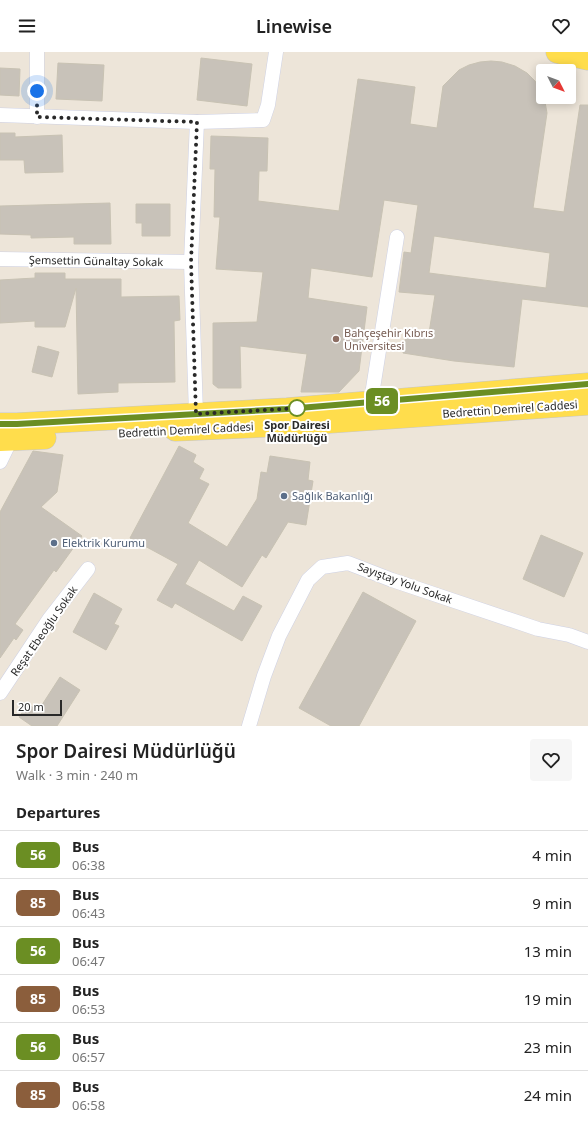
<!DOCTYPE html>
<meta charset="utf-8">
<style>
:root{--surface:#fff;--page:#f6f6f6;--text:#222;--muted:#767676;--line:#e0e0e0}
body{margin:0;font-family:"Noto Sans",sans-serif;background:var(--page);color:var(--text);height:100vh;display:flex;flex-direction:column;font-size:15px;white-space:nowrap}
*{box-sizing:border-box;margin:0}
p{font-size:13px;color:var(--muted)}
.icon{flex:none;width:22px;height:22px;fill:none;stroke:currentColor;stroke-width:2;stroke-linecap:round;stroke-linejoin:round}
.map{position:relative;height:674px;overflow:hidden}
.drawer{display:flex;flex-direction:column;background:var(--surface);flex:1}
.drawer>*{flex:none}
.badge{padding:0 8px;border-radius:6px;font-size:14px;line-height:26px}
.needle{width:26px;rotate:132deg}
.buttons{position:absolute;left:536px;top:12px;display:grid;gap:8px}
.buttons a{display:grid;place-items:center;width:40px;height:40px;border-radius:4px;background:var(--surface);box-shadow:0 2px 10px #0003;font-size:20px}
.scale{position:absolute;left:12px;bottom:10px;width:50px;box-sizing:border-box;padding-left:4px;border:2px solid #292929;border-top:0;font-size:11px;line-height:14px;white-space:nowrap;color:#292929;-webkit-text-stroke:3px #fff;paint-order:stroke}
.you{position:absolute;width:20px;height:20px;margin:-10px;border:3px solid #fff;border-radius:50%;background:#1a73e8;box-shadow:0 0 0 6px #1a73e833}
.map>.badge{position:absolute;translate:-50% -50%;box-shadow:0 0 0 2px #fff}
h2{padding:0 16px;font-size:15px;line-height:36px}
.round{display:grid;place-items:center;flex:none;width:42px;height:42px;border-radius:4px;background:var(--page)}
.headline{display:flex;align-items:center;justify-content:space-between;height:68px;padding:0 16px}
h1{font-size:19px;font-weight:600;line-height:30px}
ul{padding:0;list-style:none}
li{display:flex;align-items:center;gap:12px;height:48px;padding:0 16px;border-top:1px solid var(--line)}
li div{flex:1}
li b{display:block;font-size:15px}
li em{font-style:normal}
li .badge{min-width:44px;font-weight:700;text-align:center}
header{display:flex;justify-content:space-between;align-items:center;height:52px;padding:0 16px;background:var(--surface);font-size:18px;font-weight:600}
.map>svg:first-child{display:block}
.building{fill:#c8c2b9;stroke:#c8c2b3;fill-rule:evenodd}
.lines{fill:none;stroke-linecap:round;stroke-linejoin:round}
.minor-casing{stroke:#ced1e4;stroke-width:15}
.primary-casing{stroke:#c7c7c7;stroke-width:23}
.minor{stroke:#fff;stroke-width:14}
.primary{stroke:#ffdd4c;stroke-width:22}
.line-casing{stroke:#fff;stroke-width:9}
.line{stroke:#6b8e23;stroke-width:6}
.walk{stroke:#292929;stroke-width:4;stroke-dasharray:0 7.2}
.education-dot{fill:#8d6e63;stroke:#fff;stroke-width:1.5}
.stop-dot{fill:#fff;stroke:#6b8e23;stroke-width:2}
.service-dot{fill:#5c6f8a;stroke:#fff;stroke-width:1.5}
.labels{text-anchor:middle;stroke-width:4;stroke-linejoin:round;paint-order:stroke}
.street-label{font-size:11px;fill:#292929;stroke:#fff}
.education-label{font-size:11px;fill:#785e54;stroke:#fff;text-anchor:start}
.stop-label{font-size:11px;font-weight:bold;fill:#292929;stroke:#fff}
.service-label{font-size:11px;fill:#4e5e75;stroke:#fff;text-anchor:start}
</style>
<header><svg class="icon" aria-label="menu" viewBox="0 0 24 24"><path d="M4 6h16M4 12h16M4 18h16"/></svg>Linewise<svg class="icon" aria-label="heart" viewBox="0 0 24 24"><path d="M12 20l-8-8c-3-5 5-10 8-4 3-6 11-1 8 4z"/></svg></header>
<div class="map">
<svg width="588" height="674" viewBox="0 0 588 674">
<rect width="100%" height="100%" fill="#ede5d9"/>
<!-- building -->
<g class="building">
<polygon points="201,6 252,12 247,54 197,48"/>
<path d="M491 9 502 10 515 14 527 21 535 29 541 39 545 50 547 61 533 156 564 160 580 53H588V255L522 247 514 315 454 309 403 301 407 277 429 281 435 243 399 240 404 200 411 201 418 153 384 148 372 225 311 216 308 246 367 255 359 319 339 340H301L307 302 240 294 241 336H218L213 332V271L257 270 263 220 216 217 220 165H214L215 117H210L211 84 268 86 267 119H259L258 149 339 159 358 27 415 35 410 72 437 76 443 34 459 18 469 13 480 10ZM434 184 550 201 546 236 429 221Z"/>
<polygon points="58,11 104,13 102,49 56,47"/>
<polygon points="0,16 20,17 19,44 0,43"/>
<polygon points="0,81 15,81 15,85 62,83 63,120 25,121 24,108 0,108"/>
<polygon points="110,151 111,192 74,192 74,185 31,186 31,183 0,182 0,154"/>
<polygon points="136,152 170,152 170,184 142,184 142,171 136,171"/>
<polygon points="35,221 65,221 65,227 121,227 121,245 179,244 180,268 174,269 175,330 118,331 118,340 78,342 76,236 65,275 35,275 35,269 0,271 0,228 35,226"/>
<polygon points="38,294 59,300 52,325 32,320"/>
<polygon points="179,394 196,403 193,410 204,417 199,427 209,432 188,471 227,495 257,447 261,420 267,421 270,404 310,410 308,428 313,429 306,473 288,470 266,506 262,503 242,535 199,508 185,532 234,559 243,544 262,554 242,589 175,551 172,556 157,548 178,512 130,486"/>
<polygon points="33,399 63,403 57,440 41,455 82,484 56,520 54,518 15,572 23,578 16,588 14,586 0,606 0,460"/>
<polygon points="541,483 583,501 564,545 523,527"/>
<polygon points="363,540 416,569 359,674 331,674 299,656"/>
<polygon points="94,541 122,557 114,572 119,574 106,598 73,580"/>
<polygon points="60,625 80,638 57,674 32,674 19,665 28,652 38,659"/>
</g>
<g class="lines">
<defs>
<g id="minor">
<polyline points="37,0 37,65"/>
<polyline points="0,63 197,70 263,68 268,53 276,0"/>
<polyline points="0,207 191,210"/>
<polyline points="371,349 397,185"/>
<polyline points="196,362 191,210 197,70"/>
<polyline points="0,410 14,381"/>
<polyline points="0,641 50,566 88,517"/>
<polyline points="249,674 264,624 279,584 308,528 322,515 348,511 392,528 538,577 569,583 588,590"/>
</g>
<g id="primary">
<polyline points="557,0 588,7"/>
<polyline points="0,372 17,372 287,357 588,332"/>
<polyline points="175,378 287,373 588,352"/>
<polyline points="0,388 45,386"/>
</g>
</defs>
<!-- minor casing -->
<use href="#minor" class="minor-casing"/>
<!-- primary casing -->
<use href="#primary" class="primary-casing"/>
<!-- minor -->
<use href="#minor" class="minor"/>
<!-- primary -->
<use href="#primary" class="primary"/>
</g>
<g class="lines">
<defs>
<polyline id="line" points="0,372 17,372 287,357 588,332"/>
</defs>
<!-- line casing -->
<use href="#line" class="line-casing"/>
<!-- line -->
<use href="#line" class="line"/>
<!-- walk -->
<polyline class="walk" points="37,39 37,65 197,70 191,210 196,362 301,356 297,356"/>
</g>
<!-- markers -->
<circle class="education-dot" cx="336" cy="287" r="4"/>
<circle class="stop-dot" cx="297" cy="356" r="8"/>
<g class="service-dot">
<circle cx="284" cy="444" r="4"/>
<circle cx="54" cy="491" r="4"/>
</g>
<g class="labels">
<!-- street labels -->
<g class="street-label">
<text transform="translate(96 209) rotate(1)" y="4">Şemsettin Günaltay Sokak</text>
<text transform="translate(510 357) rotate(-4)" y="4">Bedrettin Demirel Caddesi</text>
<text transform="translate(186 378) rotate(-3)" y="4">Bedrettin Demirel Caddesi</text>
<text transform="translate(405 531) rotate(20)" y="4">Sayıştay Yolu Sokak</text>
<text transform="translate(44 579) rotate(-55)" y="4">Reşat Ebeoğlu Sokak</text>
</g>
<!-- education labels -->
<g class="education-label">
<text x="344" y="285">Bahçeşehir Kıbrıs<tspan x="344" dy="13">Üniversitesi</tspan></text>
</g>
<!-- stop labels -->
<g class="stop-label">
<text x="297" y="377">Spor Dairesi<tspan x="297" dy="13">Müdürlüğü</tspan></text>
</g>
<!-- service labels -->
<g class="service-label">
<text x="292" y="448">Sağlık Bakanlığı</text>
<text x="62" y="495">Elektrik Kurumu</text>
</g>
</g>
</svg>
<div class="buttons">
<a><svg class="needle" viewBox="-14 -14 28 28"><path d="M0-13l5 13h-10z" fill="#e53935"/><path d="M0 13l5-13h-10z" fill="#767676"/></svg></a>
</div>
<div class="scale">20 m</div>
<div class="you" style="left:37px;top:39px"></div>
<b class="badge" style="left:382px;top:349px;background:#6b8e23;color:#fff">56</b>
</div>
<section class="drawer">
<div class="headline"><div><h1>Spor Dairesi Müdürlüğü</h1><p>Walk · 3 min · 240 m</p></div><a class="round"><svg class="icon" aria-label="heart" viewBox="0 0 24 24"><path d="M12 20l-8-8c-3-5 5-10 8-4 3-6 11-1 8 4z"/></svg></a></div>
<h2>Departures</h2>
<ul>
<li><span class="badge" style="background:#6b8e23;color:#fff">56</span><div><b>Bus</b><p>06:38</p></div><em>4 min</em></li>
<li><span class="badge" style="background:#8b5e3c;color:#fff">85</span><div><b>Bus</b><p>06:43</p></div><em>9 min</em></li>
<li><span class="badge" style="background:#6b8e23;color:#fff">56</span><div><b>Bus</b><p>06:47</p></div><em>13 min</em></li>
<li><span class="badge" style="background:#8b5e3c;color:#fff">85</span><div><b>Bus</b><p>06:53</p></div><em>19 min</em></li>
<li><span class="badge" style="background:#6b8e23;color:#fff">56</span><div><b>Bus</b><p>06:57</p></div><em>23 min</em></li>
<li><span class="badge" style="background:#8b5e3c;color:#fff">85</span><div><b>Bus</b><p>06:58</p></div><em>24 min</em></li>
</ul>
</section>
